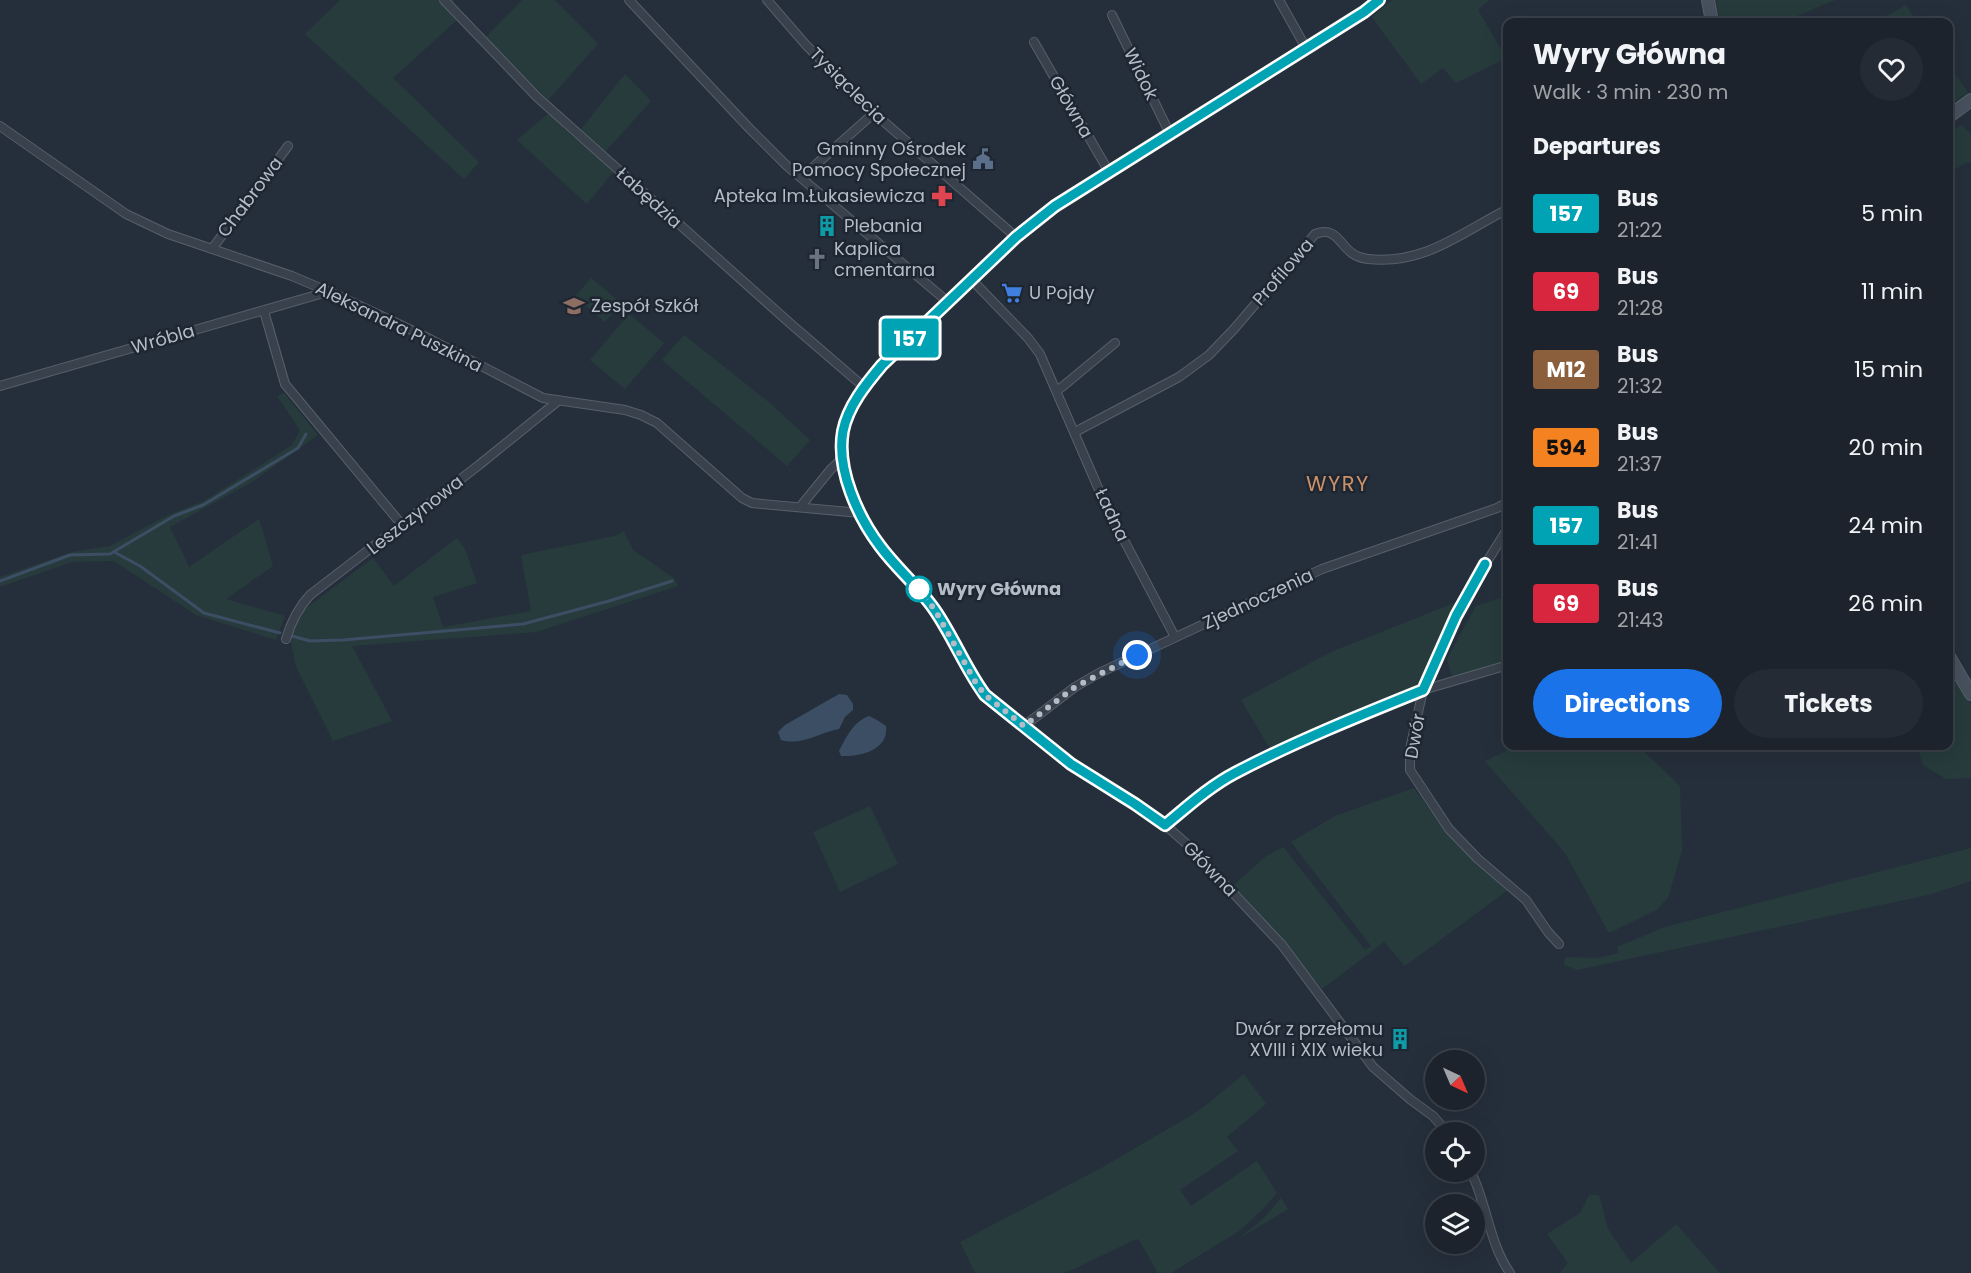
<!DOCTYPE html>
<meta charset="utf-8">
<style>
:root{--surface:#1c232c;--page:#252b34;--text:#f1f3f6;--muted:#a0a4a9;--line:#3a4048;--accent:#1a73e8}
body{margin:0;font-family:Poppins,sans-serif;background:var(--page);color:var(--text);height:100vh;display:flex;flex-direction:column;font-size:22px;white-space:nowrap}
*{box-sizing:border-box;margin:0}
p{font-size:20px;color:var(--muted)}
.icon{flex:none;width:33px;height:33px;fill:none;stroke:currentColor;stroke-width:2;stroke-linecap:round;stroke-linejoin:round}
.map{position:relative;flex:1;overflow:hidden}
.details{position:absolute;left:1503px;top:18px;width:450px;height:732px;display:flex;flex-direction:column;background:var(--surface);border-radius:12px;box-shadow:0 6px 24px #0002,0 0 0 2px var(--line)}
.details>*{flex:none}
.badge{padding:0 12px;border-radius:4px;font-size:21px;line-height:39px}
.needle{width:39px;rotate:136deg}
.tools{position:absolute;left:1425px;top:1050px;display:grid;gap:12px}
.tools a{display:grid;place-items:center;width:60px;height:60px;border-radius:50%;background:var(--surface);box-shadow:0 6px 24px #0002,0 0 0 2px var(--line);font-size:30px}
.you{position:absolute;width:30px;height:30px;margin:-15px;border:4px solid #fff;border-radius:50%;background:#1a73e8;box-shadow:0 0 0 9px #1a73e833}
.map>.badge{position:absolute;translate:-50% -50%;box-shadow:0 0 0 3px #fff}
h2{padding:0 30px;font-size:22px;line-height:54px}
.round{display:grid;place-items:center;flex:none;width:63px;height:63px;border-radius:32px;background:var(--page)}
.overview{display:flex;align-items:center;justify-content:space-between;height:102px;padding:0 30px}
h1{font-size:28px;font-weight:700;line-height:45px}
.button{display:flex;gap:12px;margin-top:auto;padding:12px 30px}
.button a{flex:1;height:69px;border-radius:36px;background:var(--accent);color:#fff;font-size:24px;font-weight:700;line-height:69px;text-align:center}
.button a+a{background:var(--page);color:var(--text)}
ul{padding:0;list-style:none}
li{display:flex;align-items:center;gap:18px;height:78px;padding:0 30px}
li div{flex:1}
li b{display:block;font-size:22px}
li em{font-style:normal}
li .badge{min-width:66px;font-weight:700;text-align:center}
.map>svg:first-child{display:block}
.green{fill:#273b3c}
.water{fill:#3c4e63}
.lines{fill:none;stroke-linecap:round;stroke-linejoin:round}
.stream{stroke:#3c4e63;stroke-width:3}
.street-casing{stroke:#575f6a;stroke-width:10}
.secondary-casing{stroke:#575f6a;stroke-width:14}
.street{stroke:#39414c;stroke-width:8}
.secondary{stroke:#47515e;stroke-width:12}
.line-casing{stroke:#fff;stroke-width:14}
.line{stroke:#00a3b4;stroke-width:9}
.walk{stroke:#b4bcc7;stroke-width:6;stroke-dasharray:0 10.8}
.stop-dot{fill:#fff;stroke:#00a3b4;stroke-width:3}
.labels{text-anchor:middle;stroke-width:5;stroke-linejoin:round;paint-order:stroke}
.street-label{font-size:18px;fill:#b4bcc7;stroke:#1e2631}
.poi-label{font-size:18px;fill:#b4bcc7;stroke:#1e2631;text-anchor:start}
.stop-label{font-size:18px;font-weight:bold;fill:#b4bcc7;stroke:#1e2631;text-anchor:start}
.quarter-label{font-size:21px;letter-spacing:1.5px;fill:#cd9169;stroke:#1e2631}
</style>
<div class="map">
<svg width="1971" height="1273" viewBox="0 0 1971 1273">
<rect width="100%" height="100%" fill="#252f3b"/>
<!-- green -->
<g class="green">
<polygon points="340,0 455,0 453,3 458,19 393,78 479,162 464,179 305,34"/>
<polygon points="522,0 555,0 598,44 548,100 485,38"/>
<polygon points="1392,0 1489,0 1478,10 1506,58 1456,83 1443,68 1421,84 1372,17"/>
<polygon points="1718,0 1835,0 1783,22 1720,22 1716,1"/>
<polygon points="1906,5 1917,22 1877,22"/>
<polygon points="1949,66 1968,92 1949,106 1948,106"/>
<polygon points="625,74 651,101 604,153 614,171 587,204 517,140 549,113 574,138"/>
<polygon points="1961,125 1971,134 1971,163 1969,162 1949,172 1949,134"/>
<polygon points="591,278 621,303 605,322 575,297"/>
<polygon points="629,314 664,343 625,389 590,360"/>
<polygon points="684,335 770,403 810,440 787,466 662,360"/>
<polygon points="284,393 318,435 252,482 170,527 189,567 259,519 273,566 226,599 285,616 276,640 196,615 114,561 72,562 0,587 0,577 72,552 110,546 168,515 204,501 292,445 300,430 277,396"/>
<polygon points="624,531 633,550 674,578 678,586 536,632 352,646 392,721 333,741 296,667 291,642 293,631 305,609 373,558 394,586 457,538 465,549 477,583 433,597 443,627 531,611 521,555 615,536"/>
<polygon points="1507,596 1507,661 1452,677 1447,659 1476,606"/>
<polygon points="1459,601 1421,688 1354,715 1272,752 1241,700 1331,652"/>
<polygon points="1949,665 1971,704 1971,778 1946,779 1923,765 1917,746 1948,746"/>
<polygon points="1515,746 1638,746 1680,786 1682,850 1668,898 1656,910 1609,933 1565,853 1485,761 1514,747"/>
<polygon points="1414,788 1451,838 1508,890 1405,966 1384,942 1322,989 1234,885 1265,857 1283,847 1365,950 1371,946 1291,842 1335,816"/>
<polygon points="870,806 898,864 840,892 813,832"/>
<polygon points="1971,848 1971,881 1928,895 1577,970 1564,965 1565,957 1597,958 1619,953 1617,947 1665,927"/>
<polygon points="1244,1074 1266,1104 1227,1137 1238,1151 1180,1190 1191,1206 1257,1161 1277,1193 1264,1208 1239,1231 1171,1273 1158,1273 1139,1240 1136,1239 1074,1269 1062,1273 975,1273 960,1242 1103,1167 1190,1116 1205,1106"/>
<polygon points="1589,1195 1599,1195 1608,1229 1631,1263 1676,1224 1720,1273 1560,1273 1568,1263 1547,1234 1580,1213"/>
<polygon points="1281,1198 1288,1209 1237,1240 1264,1218"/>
</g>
<!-- water -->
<g class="water">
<path d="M839 694 847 695 853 704V710L845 717 839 729C818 733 802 746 781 740L778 732 785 725Z"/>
<path d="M869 716 877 720 886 726C889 750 860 757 841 756L839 751C847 736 853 722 869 716Z"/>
</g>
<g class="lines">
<!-- stream -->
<g class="stream">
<polyline points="114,552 140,566 204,613 280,633"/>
<polyline points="0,581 70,555 110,554 174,516 203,505 298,448 306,434"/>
<polyline points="292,636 310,641 343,640 523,624 609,601 672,581"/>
</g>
<defs>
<g id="street">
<polyline points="444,0 537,97 792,325 864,387"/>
<polyline points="629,0 748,127 787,166 948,302"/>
<polyline points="767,0 806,45 874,113 1016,237"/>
<polyline points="1279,0 1306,48"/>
<path d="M1379 0 1364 12 1055 206 1016 237 882 365C866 384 848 406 843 431 836 469 858 517 880 546 896 568 918 586 934 609 953 636 965 668 985 695L1071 764 1156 817 1189 846 1282 945 1373 1067 1411 1100 1433 1116 1447 1132"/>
<polyline points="1112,15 1170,134"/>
<polyline points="1034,42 1109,172"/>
<polyline points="0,126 126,214 168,234 292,276 339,296 420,334 543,398 625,410 641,415 657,423 742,498 752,503 860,513"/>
<polyline points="802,177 874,113"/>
<polyline points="212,249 288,146"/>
<polyline points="971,279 1028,338 1040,354 1106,506 1175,637"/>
<polyline points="264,311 285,384 402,525"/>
<polyline points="0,386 327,292"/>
<polyline points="1057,390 1062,387 1115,343"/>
<path d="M1075 432 1179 377 1209 355 1234 329 1315 234C1343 224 1338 256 1368 259 1425 265 1460 233 1508 209"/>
<polyline points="800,507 831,469 842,459"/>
<polyline points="1508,528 1473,584 1423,690 1410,749 1410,770 1449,829 1478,859 1526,900 1548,932 1559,944"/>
<path d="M286 639C291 622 298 608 310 595L479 465 558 401"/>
<polyline points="1024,726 1075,687 1099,673 1322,569 1497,508 1508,502"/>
<polyline points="1165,825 1207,792 1234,774 1368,712 1423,690 1508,665"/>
<path d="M1471 1172C1487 1204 1489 1243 1510 1273"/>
</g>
<g id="secondary">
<polyline points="1708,0 1712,22"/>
<polyline points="1948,117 1971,100"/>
<polyline points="1948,655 1971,694"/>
</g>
</defs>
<!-- street casing -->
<use href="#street" class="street-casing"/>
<!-- secondary casing -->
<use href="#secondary" class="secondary-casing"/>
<!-- street -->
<use href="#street" class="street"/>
<!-- secondary -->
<use href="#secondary" class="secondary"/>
</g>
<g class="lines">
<defs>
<path id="line" d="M1379 0 1364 12 1055 206 1016 237 882 365C866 384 848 406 843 431 836 469 858 517 880 546 896 568 918 586 934 609 953 636 965 668 985 695L1071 764 1135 804 1165 825C1187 807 1210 786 1235 773 1294 742 1361 715 1423 690L1456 616 1485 564"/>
</defs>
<!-- line casing -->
<use href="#line" class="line-casing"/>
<!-- line -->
<use href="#line" class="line"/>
<!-- walk -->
<polyline class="walk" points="919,589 935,610 976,683 985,695 1024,726 1075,687 1137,655"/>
</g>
<!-- icons -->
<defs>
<symbol id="civic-bare" viewBox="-9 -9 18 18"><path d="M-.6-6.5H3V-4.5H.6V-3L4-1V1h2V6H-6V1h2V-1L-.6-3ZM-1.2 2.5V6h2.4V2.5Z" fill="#5c6f8a" stroke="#1e2631" stroke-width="2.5" paint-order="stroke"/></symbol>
<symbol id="pharmacy-bare" viewBox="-9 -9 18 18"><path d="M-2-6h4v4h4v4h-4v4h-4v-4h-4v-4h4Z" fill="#e0444e" stroke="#1e2631" stroke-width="2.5" paint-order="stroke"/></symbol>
<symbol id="building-bare" viewBox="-9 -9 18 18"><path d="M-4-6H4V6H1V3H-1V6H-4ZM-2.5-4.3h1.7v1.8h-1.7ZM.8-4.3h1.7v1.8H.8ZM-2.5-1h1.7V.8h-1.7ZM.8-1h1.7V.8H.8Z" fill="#0f9aa8" stroke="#1e2631" stroke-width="2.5" paint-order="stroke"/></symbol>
<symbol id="church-bare" viewBox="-9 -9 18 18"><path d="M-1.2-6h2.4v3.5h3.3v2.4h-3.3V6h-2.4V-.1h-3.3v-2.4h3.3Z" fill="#6b7280" stroke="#1e2631" stroke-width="2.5" paint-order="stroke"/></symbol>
<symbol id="supermarket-bare" viewBox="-9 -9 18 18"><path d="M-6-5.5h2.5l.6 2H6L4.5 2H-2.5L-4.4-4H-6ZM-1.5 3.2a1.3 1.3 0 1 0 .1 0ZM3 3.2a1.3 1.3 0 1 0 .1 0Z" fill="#3f7fe0" stroke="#1e2631" stroke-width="2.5" paint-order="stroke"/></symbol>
<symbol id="school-bare" viewBox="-9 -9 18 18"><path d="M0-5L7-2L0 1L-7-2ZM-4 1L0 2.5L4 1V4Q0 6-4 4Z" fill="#8d6e63" stroke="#1e2631" stroke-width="2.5" paint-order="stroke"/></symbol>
</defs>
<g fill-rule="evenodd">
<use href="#civic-bare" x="968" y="144" width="30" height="30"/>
<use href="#pharmacy-bare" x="927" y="181" width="30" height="30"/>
<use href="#building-bare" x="812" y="211" width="30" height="30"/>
<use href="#church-bare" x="802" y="244" width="30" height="30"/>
<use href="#supermarket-bare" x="997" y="278" width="30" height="30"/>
<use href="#school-bare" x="559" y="291" width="30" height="30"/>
<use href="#building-bare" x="1385" y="1024" width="30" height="30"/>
</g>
<!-- markers -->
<circle class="stop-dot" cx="919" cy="589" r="12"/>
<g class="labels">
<!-- street labels -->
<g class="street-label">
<text transform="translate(1141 74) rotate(64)" y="6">Widok</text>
<text transform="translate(848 86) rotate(45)" y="6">Tysiąclecia</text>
<text transform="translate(1071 107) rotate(60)" y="6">Główna</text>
<text transform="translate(250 197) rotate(-53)" y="6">Chabrowa</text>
<text transform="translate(649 198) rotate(42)" y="6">Łabędzia</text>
<text transform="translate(1283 272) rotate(-49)" y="6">Profilowa</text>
<text transform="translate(399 327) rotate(26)" y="6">Aleksandra Puszkina</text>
<text transform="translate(163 339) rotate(-16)" y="6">Wróbla</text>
<text transform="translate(415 515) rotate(-38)" y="6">Leszczynowa</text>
<text transform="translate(1112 515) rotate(65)" y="6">Ładna</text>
<text transform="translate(1258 599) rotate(-25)" y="6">Zjednoczenia</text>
<text transform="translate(1415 736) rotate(-80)" y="6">Dwór</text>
<text transform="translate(1210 869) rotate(46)" y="6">Główna</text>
</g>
<!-- poi labels -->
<g class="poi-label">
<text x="966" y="155" text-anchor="end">Gminny Ośrodek<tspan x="966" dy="21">Pomocy Społecznej</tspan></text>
<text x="925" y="202" text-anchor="end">Apteka Im.Łukasiewicza</text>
<text x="844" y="232">Plebania</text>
<text x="834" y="255">Kaplica<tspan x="834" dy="21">cmentarna</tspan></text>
<text x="1029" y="299">U Pojdy</text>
<text x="591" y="312">Zespół Szkół</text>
<text x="1383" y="1035" text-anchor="end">Dwór z przełomu<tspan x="1383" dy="21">XVIII i XIX wieku</tspan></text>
</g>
<!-- stop labels -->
<g class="stop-label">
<text x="937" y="595">Wyry Główna</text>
</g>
<!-- quarter labels -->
<g class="quarter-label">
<text x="1338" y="491">WYRY</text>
</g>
</g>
</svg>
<div class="tools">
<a><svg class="needle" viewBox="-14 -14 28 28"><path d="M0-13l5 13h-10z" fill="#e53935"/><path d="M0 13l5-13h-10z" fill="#a0a4a9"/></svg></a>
<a><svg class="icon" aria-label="locate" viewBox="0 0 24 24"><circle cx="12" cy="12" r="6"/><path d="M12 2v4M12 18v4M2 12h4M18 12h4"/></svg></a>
<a><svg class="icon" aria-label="layers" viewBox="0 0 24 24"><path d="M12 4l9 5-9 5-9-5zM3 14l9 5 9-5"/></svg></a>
</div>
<div class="you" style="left:1137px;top:655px"></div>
<b class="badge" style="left:910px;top:338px;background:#00a3b4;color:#fff">157</b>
<section class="details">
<div class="overview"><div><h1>Wyry Główna</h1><p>Walk · 3 min · 230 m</p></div><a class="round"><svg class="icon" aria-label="heart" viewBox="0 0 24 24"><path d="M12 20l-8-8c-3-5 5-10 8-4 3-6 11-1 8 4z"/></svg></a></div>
<h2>Departures</h2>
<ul>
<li><span class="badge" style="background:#00a3b4;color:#fff">157</span><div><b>Bus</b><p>21:22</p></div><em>5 min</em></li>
<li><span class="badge" style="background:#d7263d;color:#fff">69</span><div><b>Bus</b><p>21:28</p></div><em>11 min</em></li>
<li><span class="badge" style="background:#8b5e3c;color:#fff">M12</span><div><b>Bus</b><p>21:32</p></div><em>15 min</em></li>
<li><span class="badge" style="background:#f58220;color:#111">594</span><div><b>Bus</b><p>21:37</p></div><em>20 min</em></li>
<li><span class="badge" style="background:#00a3b4;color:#fff">157</span><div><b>Bus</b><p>21:41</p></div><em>24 min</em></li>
<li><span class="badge" style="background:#d7263d;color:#fff">69</span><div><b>Bus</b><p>21:43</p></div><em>26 min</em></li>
</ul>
<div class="button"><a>Directions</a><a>Tickets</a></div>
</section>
</div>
